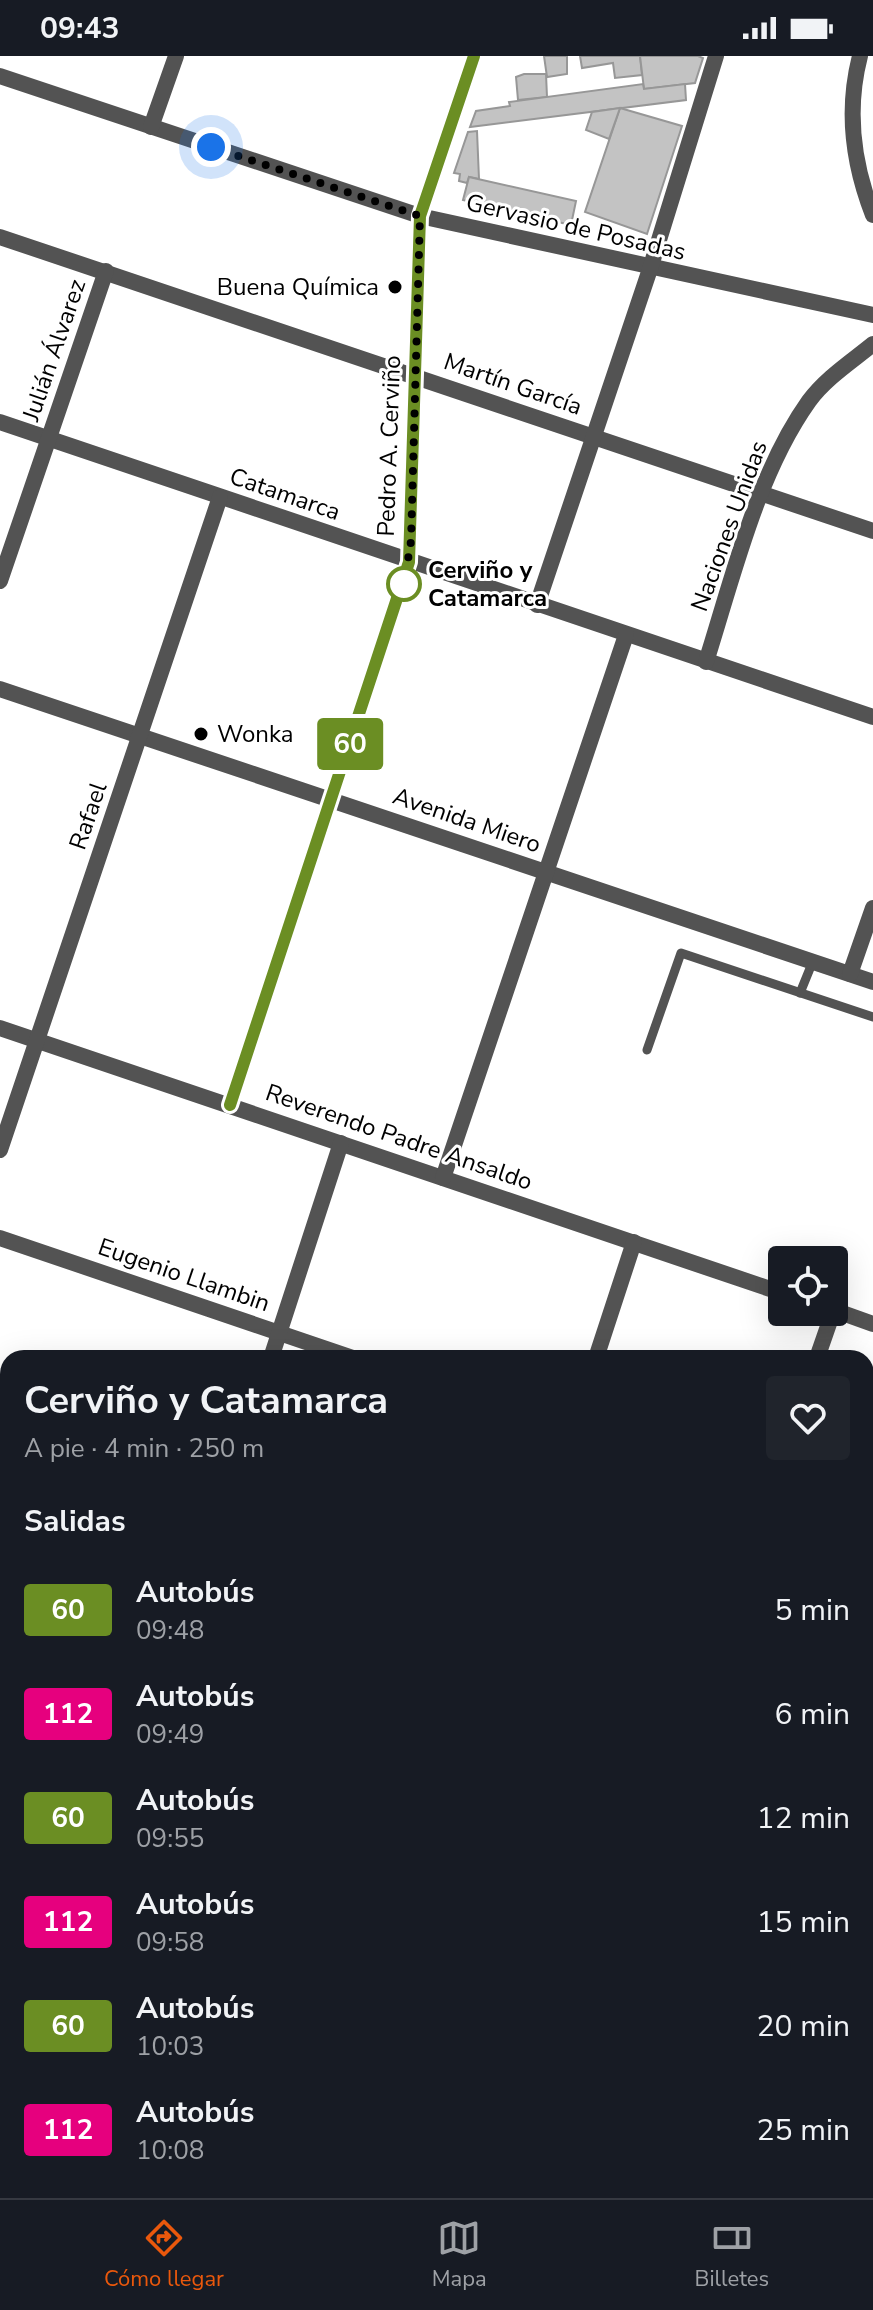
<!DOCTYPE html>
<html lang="es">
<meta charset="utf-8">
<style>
:root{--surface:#171b24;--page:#20242c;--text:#f1f3f6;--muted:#9ea1a6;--line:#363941;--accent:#ea580c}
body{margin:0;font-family:"Nunito Sans",sans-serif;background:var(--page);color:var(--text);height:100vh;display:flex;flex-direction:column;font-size:30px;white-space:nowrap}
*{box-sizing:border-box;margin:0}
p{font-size:26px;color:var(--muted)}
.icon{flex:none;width:44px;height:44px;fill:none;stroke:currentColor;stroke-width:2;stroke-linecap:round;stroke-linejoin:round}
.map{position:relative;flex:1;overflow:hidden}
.panel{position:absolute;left:0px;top:1294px;width:874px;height:848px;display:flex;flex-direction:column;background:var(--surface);border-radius:24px 24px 0 0;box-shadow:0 8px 32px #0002}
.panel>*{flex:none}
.badge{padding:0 16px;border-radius:6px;font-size:28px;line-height:52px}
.controls{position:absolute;left:768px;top:1190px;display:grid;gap:16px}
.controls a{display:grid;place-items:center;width:80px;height:80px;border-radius:8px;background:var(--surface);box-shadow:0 8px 32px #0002;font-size:40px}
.you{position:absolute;width:40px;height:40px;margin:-20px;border:6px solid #fff;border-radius:50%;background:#1a73e8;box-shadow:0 0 0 12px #1a73e833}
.map>.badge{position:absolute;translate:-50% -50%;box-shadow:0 0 0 4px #fff}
h2{padding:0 24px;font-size:30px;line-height:72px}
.round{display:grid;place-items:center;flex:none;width:84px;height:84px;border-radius:8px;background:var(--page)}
.headline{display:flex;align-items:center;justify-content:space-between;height:136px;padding:0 24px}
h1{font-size:38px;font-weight:700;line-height:60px}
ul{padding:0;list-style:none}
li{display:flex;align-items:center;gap:24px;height:104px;padding:0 24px}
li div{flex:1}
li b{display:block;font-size:30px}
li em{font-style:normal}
li .badge{min-width:88px;font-weight:700;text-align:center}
.status{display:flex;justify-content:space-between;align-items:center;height:56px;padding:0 40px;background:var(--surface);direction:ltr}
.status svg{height:22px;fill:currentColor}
.tabs{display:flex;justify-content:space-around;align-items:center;height:112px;border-top:2px solid var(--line);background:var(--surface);font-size:22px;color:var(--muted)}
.tabs a{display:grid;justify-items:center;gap:4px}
.tabs .active{color:var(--accent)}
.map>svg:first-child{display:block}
.building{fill:#c3c3c3;stroke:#979797;stroke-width:2}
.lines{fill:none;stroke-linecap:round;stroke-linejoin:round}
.service{stroke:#535353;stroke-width:9}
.minor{stroke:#535353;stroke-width:16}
.tertiary{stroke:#535353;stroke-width:16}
.line-casing{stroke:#fff;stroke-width:18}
.line{stroke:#6b8e23;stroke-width:12}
.walk{stroke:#000;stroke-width:8;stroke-dasharray:0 14.4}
.poi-dot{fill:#000;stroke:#fff;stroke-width:3}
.stop-dot{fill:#fff;stroke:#6b8e23;stroke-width:4}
.labels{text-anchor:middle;stroke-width:6;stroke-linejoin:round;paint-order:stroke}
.street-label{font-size:24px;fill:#000;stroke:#fff}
.poi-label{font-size:24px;fill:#000;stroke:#fff;text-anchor:end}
.stop-label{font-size:24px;font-weight:bold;fill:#000;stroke:#fff;text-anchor:start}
</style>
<div class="status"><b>09:43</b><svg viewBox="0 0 49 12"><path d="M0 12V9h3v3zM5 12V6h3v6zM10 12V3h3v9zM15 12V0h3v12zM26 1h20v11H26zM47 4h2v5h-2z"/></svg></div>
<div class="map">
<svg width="873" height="2142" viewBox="0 0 873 2142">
<rect width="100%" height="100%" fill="#fff"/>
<!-- building -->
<g class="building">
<polygon points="544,0 567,0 567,18 547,21"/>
<polygon points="580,0 640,0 642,19 615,22 613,7 582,12"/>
<polygon points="640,0 698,0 703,2 695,27 644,33"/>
<polygon points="524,18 546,18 547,41 518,44 516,21"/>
<polygon points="643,28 644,33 685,28 686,44 470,71 476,55 510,50 509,46"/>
<polygon points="620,52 682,70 647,178 585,156"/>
<polygon points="620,52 609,83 586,74 592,56"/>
<polygon points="477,75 479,123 469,121 467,127 459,125 460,118 454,117 468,76"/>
<polygon points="469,121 576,145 571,169 463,144"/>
</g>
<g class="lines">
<!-- service -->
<g class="service">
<polyline points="800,937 813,905"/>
<polyline points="647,994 681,897 873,961"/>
</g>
<!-- minor -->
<g class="minor">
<path d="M860 0C846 54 853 108 873 159"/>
<polyline points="0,20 420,160 873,259"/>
<polyline points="151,71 176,0"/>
<polyline points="0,181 873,475"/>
<polyline points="0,366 873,661"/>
<polyline points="0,525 106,215"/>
<polyline points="537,549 650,213 716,0"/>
<path d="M706 606C733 521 757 418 809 345 826 322 851 306 873 288"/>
<polyline points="0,633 873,926"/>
<polyline points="850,918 873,852"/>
<polyline points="0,972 782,1237"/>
<polyline points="230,1049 409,506 420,160 474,0"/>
<polyline points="0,1094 220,441"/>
<polyline points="443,1122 626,579"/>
<polyline points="0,1182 353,1302"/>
<polyline points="834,1254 873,1268"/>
<polyline points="271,1302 341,1087"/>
<polyline points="596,1302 634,1186"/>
<polyline points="817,1302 833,1256"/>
<polyline points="0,1379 8,1382"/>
<polyline points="0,1571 8,1573"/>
<polyline points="866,1650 873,1646"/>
<polyline points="0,1754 8,1757"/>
<polyline points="866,1832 873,1844"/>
<polyline points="0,1943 8,1946"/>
<polyline points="0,2107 8,2110"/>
<polyline points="65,2134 68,2142"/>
<polyline points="381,2134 385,2142"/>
<polyline points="712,2134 717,2142"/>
<polyline points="21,2142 35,2134"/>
</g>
<!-- tertiary -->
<g class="tertiary">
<polyline points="866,1897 873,1893"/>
<polyline points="450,2142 463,2134"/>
</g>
</g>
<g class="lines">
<defs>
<polyline id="line" points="230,1049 409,506 420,160 474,0"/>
</defs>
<!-- line casing -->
<use href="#line" class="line-casing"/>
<!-- line -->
<use href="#line" class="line"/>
<!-- walk -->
<polyline class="walk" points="211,91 420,160 411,485 404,528"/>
</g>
<!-- markers -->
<g class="poi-dot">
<circle cx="395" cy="231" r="8"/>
<circle cx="201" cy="678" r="8"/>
</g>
<circle class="stop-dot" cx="404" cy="528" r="16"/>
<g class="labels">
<!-- street labels -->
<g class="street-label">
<text transform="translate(576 171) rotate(13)" y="8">Gervasio de Posadas</text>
<text transform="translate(54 294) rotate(-71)" y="8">Julián Álvarez</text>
<text transform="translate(513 328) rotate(19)" y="8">Martín García</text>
<text transform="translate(389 390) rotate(-88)" y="8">Pedro A. Cerviño</text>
<text transform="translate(285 438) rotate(19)" y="8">Catamarca</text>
<text transform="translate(729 470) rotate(-70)" y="8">Naciones Unidas</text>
<text transform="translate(88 760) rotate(-71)" y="8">Rafael</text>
<text transform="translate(467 764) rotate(19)" y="8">Avenida Miero</text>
<text transform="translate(399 1081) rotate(19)" y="8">Reverendo Padre Ansaldo</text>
<text transform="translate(184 1219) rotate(19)" y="8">Eugenio Llambin</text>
</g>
<!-- poi labels -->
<g class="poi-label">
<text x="379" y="239">Buena Química</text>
<text x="217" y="686" text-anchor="start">Wonka</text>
</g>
<!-- stop labels -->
<g class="stop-label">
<text x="428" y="522">Cerviño y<tspan x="428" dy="28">Catamarca</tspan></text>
</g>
</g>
</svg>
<div class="controls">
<a><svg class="icon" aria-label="locate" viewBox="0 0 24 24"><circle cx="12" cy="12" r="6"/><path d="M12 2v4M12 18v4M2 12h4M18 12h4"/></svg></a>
</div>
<div class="you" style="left:211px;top:91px"></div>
<b class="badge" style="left:350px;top:688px;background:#6b8e23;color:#fff">60</b>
<section class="panel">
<div class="headline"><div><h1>Cerviño y Catamarca</h1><p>A pie · 4 min · 250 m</p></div><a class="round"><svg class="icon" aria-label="heart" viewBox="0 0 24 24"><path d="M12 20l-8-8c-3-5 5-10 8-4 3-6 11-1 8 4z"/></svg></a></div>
<h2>Salidas</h2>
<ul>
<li><span class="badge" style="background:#6b8e23;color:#fff">60</span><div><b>Autobús</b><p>09:48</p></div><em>5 min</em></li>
<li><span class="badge" style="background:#e6007e;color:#fff">112</span><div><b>Autobús</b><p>09:49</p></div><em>6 min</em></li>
<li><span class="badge" style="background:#6b8e23;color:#fff">60</span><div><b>Autobús</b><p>09:55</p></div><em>12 min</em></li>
<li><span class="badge" style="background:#e6007e;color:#fff">112</span><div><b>Autobús</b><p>09:58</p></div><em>15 min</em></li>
<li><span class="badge" style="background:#6b8e23;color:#fff">60</span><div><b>Autobús</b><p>10:03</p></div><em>20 min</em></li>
<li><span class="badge" style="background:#e6007e;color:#fff">112</span><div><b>Autobús</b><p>10:08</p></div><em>25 min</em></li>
</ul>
</section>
</div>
<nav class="tabs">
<a class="active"><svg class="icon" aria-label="directions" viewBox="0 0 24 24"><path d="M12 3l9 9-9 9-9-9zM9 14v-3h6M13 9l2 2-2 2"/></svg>Cómo llegar</a>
<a><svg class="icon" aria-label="map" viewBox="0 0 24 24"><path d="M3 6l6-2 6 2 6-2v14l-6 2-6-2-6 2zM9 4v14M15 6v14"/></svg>Mapa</a>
<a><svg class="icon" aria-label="tickets" viewBox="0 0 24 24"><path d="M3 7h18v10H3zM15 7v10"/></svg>Billetes</a>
</nav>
